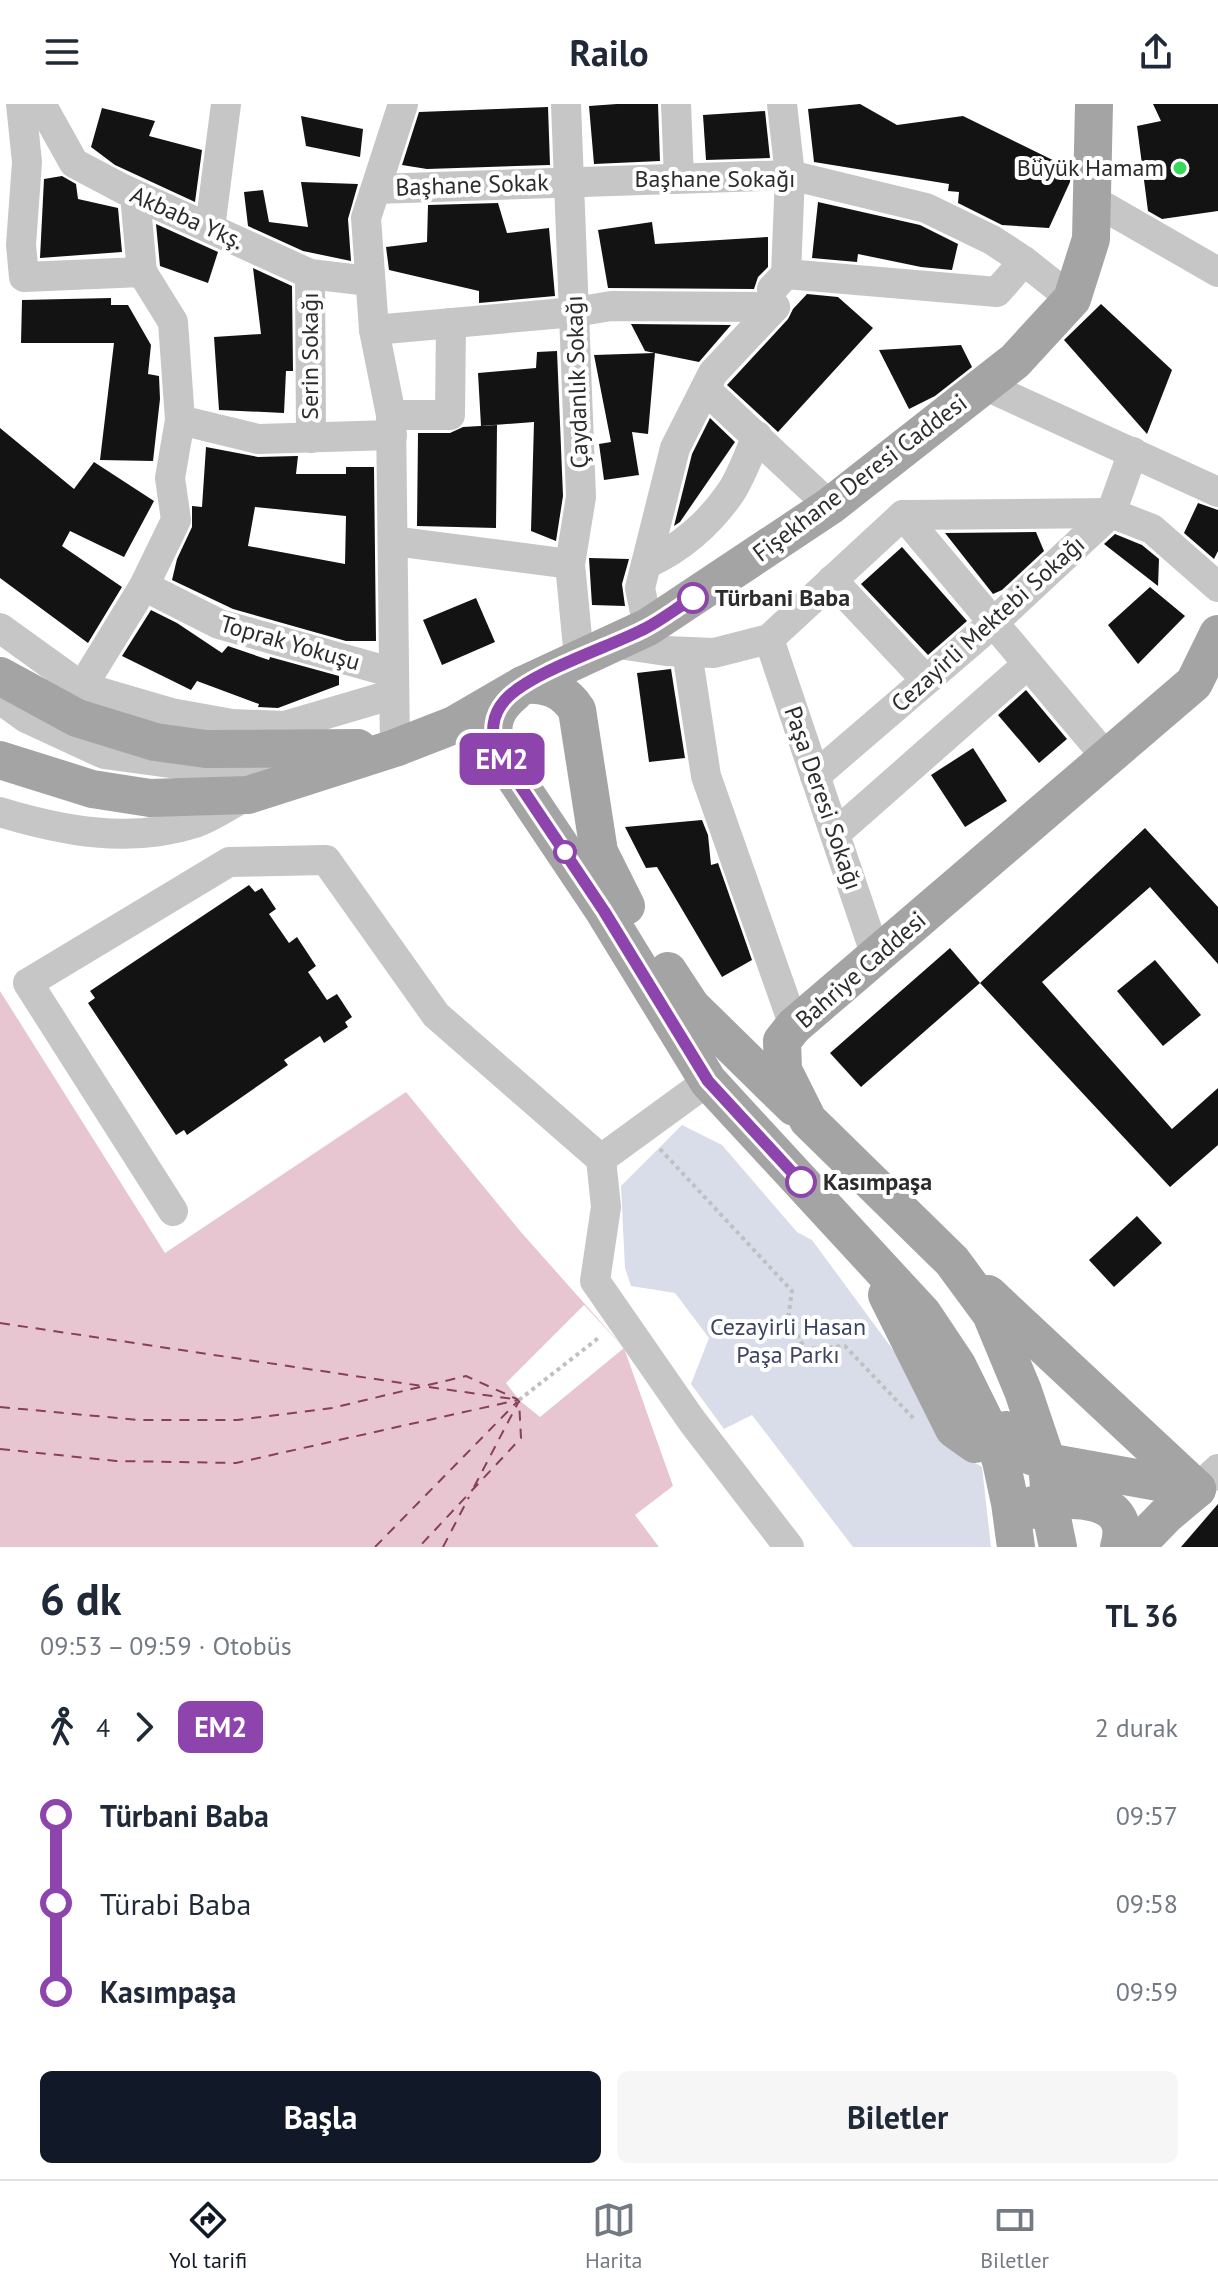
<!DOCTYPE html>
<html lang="tr">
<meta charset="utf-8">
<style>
:root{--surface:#fff;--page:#f6f6f7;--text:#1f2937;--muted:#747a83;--line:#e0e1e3;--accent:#111827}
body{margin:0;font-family:"PT Sans",sans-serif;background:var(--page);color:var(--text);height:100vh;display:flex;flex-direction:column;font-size:30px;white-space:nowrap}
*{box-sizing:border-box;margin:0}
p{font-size:26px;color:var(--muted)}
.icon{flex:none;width:44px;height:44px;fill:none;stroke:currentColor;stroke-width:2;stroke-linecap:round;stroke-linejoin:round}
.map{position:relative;height:1443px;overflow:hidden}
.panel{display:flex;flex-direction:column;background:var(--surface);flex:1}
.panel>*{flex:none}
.badge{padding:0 16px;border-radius:12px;font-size:28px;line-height:52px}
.map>.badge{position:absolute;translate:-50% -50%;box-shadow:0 0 0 4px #fff}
.legs{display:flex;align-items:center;gap:12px;height:88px;padding:0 40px;font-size:26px}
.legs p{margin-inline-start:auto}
.head{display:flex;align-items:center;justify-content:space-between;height:136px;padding:0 40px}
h1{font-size:44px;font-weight:800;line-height:60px}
.button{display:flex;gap:16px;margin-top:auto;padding:16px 40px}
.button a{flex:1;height:92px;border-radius:12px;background:var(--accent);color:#fff;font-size:32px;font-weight:800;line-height:92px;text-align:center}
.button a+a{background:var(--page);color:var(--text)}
ul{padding:0 40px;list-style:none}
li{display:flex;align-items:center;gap:28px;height:88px;font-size:30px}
li i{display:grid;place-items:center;width:12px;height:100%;margin:0 10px;background:currentColor}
li i::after{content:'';width:20px;height:20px;margin:-10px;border:6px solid;border-radius:50%;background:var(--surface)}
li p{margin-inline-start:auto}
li:first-child i{background:linear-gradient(#0000 50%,currentColor 0)}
li:last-child i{background:linear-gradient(currentColor 50%,#0000 0)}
header{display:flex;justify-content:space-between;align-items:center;height:104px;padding:0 40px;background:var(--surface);font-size:36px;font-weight:800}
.dock{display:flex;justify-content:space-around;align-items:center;height:112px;border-top:2px solid var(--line);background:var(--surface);font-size:22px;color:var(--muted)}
.dock a{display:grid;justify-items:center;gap:4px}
.dock .current{color:var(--accent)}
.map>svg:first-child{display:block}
.green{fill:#d9dde9}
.water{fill:#e8c6d1}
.pier{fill:#fff}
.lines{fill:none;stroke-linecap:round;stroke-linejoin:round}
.ferry{stroke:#874057;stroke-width:2;stroke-dasharray:10 8;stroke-linecap:butt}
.building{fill:#131313;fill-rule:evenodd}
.path{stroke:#c0c0c0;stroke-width:4;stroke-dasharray:4 4;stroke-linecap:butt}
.minor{stroke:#c6c6c6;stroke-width:30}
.major{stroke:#a4a4a4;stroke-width:38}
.line-1-casing{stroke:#fff;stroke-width:18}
.line-1{stroke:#8e44ad;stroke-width:12}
.poi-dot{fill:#38d859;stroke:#fff;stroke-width:3}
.stop-1-dot{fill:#fff;stroke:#8e44ad;stroke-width:4}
.labels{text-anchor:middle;stroke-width:8;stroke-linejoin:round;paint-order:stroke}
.poi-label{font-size:24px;fill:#2c2c2c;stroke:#fff;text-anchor:end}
.street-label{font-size:24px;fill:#2c2c2c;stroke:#fff}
.stop-label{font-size:24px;font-weight:bold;fill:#2c2c2c;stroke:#fff;text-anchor:start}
.park-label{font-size:24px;fill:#3c4464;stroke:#fff}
</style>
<header><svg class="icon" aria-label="menu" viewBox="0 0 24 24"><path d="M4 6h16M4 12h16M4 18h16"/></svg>Railo<svg class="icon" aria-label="share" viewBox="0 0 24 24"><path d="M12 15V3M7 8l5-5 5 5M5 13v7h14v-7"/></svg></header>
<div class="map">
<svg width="1218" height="1443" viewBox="0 0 1218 1443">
<rect width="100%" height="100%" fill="#fff"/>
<!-- green -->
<polygon class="green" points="682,1021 722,1041 797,1128 812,1136 899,1254 954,1347 982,1363 991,1443 853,1443 752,1311 724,1325 691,1280 709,1234 675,1189 631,1182 625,1164 621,1082"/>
<!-- water -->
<polygon class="water" points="0,887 165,1149 406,988 520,1127 624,1244 673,1382 635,1411 659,1443 0,1443"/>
<!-- pier -->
<polygon class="pier" points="584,1201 624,1244 540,1313 519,1296 506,1279"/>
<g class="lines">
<!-- ferry -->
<g class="ferry">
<polyline points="0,1219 422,1282"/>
<polyline points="429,1283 513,1295"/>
<polyline points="0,1303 139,1316 237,1316 332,1304 466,1272 519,1296 521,1334 419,1443"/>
<polyline points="0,1345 116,1357 236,1359 518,1296"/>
<polyline points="474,1383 519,1297"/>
<polyline points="375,1443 517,1298"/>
<polyline points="443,1443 469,1393"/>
</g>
</g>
<!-- building -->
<g class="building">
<polygon points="617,0 658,0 660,57 594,60 589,2"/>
<polygon points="860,0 897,21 963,12 1071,65 1070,78 1049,124 1002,121 958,99 959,88 948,87 949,80 814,58 808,5"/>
<polygon points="1153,0 1218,0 1218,107 1162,115 1148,107 1137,22 1161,17"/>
<polygon points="548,3 550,61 427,65 402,61 419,8"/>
<polygon points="102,4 155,17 149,32 202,46 195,98 115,61 91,43"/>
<polygon points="765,7 770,54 706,56 703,11"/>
<polygon points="301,12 363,25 360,53 306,42"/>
<polygon points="62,72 76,80 78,95 118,104 122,148 40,154 44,75"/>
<polygon points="301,78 358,80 348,115 351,157 303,147 248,122 244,88 263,86 269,118 308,123"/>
<polygon points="818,98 920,121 958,140 952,166 921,163 858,150 857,158 812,154"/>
<polygon points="498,99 507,129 549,124 555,192 479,199 479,187 389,166 386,143 427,138 428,101"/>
<polygon points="652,118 655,140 768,133 768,163 758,173 754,185 608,184 598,126"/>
<polygon points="156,120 218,148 208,179 160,162"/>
<polygon points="253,164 292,182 293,267 286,267 284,309 219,306 214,233 261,230"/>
<polygon points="807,190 838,193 873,224 778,328 727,281 788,215 793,205"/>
<polygon points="111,194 111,201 128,201 151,241 148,270 159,272 160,295 153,357 100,356 114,239 21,239 22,196"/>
<polygon points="1101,200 1172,266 1147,330 1064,236"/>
<polygon points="631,220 731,221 699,258 645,247"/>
<polygon points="961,241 972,263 935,292 909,305 879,246"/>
<polygon points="557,247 563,392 556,437 531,427 534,318 481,322 478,269 536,264 537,248"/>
<polygon points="655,249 648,330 632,328 639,371 604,376 599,340 611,338 594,251"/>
<polygon points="710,314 735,338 680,418 674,422 692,350"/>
<polygon points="497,321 496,424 417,422 418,329 450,329 463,323"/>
<polygon points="0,324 74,385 94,358 154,397 124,453 70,427 62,442 122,483 88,539 0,474"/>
<path d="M206 343 258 353 298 352 296 370H346V363H374L376 537H346L233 505 172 476 177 455 192 423V402L202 403ZM255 403 346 412 345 460 248 442Z"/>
<polygon points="1198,399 1218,406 1218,447 1214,455 1184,429"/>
<polygon points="1036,428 1044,447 1002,486 993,490 945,429"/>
<polygon points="1115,430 1142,441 1159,455 1158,482 1104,440"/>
<polygon points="902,443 967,517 928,551 861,480"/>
<polygon points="589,454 629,455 622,480 625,502 592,501"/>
<polygon points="1150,483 1185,512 1138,560 1108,521"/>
<polygon points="476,494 495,538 442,561 423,516"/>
<polygon points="151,506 177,519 222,549 228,542 269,556 270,553 339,572 339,581 278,604 258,603 259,600 197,577 191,586 122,552"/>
<polygon points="671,565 685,654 649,658 637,569"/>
<polygon points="1026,586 1067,635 1039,659 998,611"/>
<polygon points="973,644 1007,697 965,723 931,671"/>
<polygon points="702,716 708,731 711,761 718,759 752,856 722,873 657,763 646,764 625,723"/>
<polygon points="1145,724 1218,803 1218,860 1150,783 1042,878 1172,1025 1218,984 1218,1041 1170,1083 980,879"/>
<polygon points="249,781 255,788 262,784 276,805 269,810 289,839 297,833 316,862 308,868 327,896 337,890 352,913 345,918 348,923 324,939 320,932 284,956 288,961 187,1031 184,1026 176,1031 88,899 95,894 90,887"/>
<polygon points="950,844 980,879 861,983 830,949"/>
<polygon points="1155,856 1201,911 1163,942 1117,887"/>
<polygon points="1137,1112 1162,1139 1114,1183 1089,1156"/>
<polygon points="1218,1400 1218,1443 1181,1443"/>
</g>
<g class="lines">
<!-- path -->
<g class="path">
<polyline points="660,1045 792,1187 788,1215 805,1245 845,1242 915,1316"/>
<polyline points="519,1296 601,1232"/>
</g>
<!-- minor -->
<g class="minor">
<polyline points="21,0 27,58 21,141 24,173 142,168 173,218 180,316 170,374 176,416 144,482 82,583"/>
<polyline points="41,0 74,59 123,85 310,170 369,177"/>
<polyline points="566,0 581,393 570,460 579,554"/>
<polyline points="676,0 679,74"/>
<polyline points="376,85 790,71 926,104 992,136 1024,157 1072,195"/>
<polyline points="135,91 142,168"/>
<polyline points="1091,95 1218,168"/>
<polyline points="210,124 226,0"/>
<polyline points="310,170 311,334"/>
<polyline points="786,170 997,188 1024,157"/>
<polyline points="772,185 786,170 790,71 782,0"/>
<polyline points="374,226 575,208 611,202 775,203"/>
<polyline points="984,281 1218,388"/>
<polyline points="705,285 830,402"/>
<polyline points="391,311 450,311 451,219"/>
<polyline points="180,316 258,335 392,331"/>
<polyline points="903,411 1107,654"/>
<polyline points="393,437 570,460"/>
<path d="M646 460C680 445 710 419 731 388 742 371 749 350 757 332"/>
<polyline points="832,476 926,576"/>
<polyline points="144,482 219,520 394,569"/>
<polyline points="648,523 640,484 675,344 713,269 775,203"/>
<polyline points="0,524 82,583 171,609 232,620 285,622 394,590"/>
<polyline points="769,535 876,852"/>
<polyline points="612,539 666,547 714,549 769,535 903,411 1111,409 1152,425 1218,483"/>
<polyline points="687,548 706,672 794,922"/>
<polyline points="0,595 26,614 104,650 192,662 247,664 287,656"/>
<polyline points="395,644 391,311 374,226 366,114 403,0"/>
<polyline points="815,672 993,519 1111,409 1133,348"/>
<path d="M0 708C63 727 130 740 195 719 212 713 228 702 244 693"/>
<polyline points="835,730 1028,560"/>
<polyline points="601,1055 708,977"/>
<polyline points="173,1107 28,879 229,758 326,756 436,911 601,1055 606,1103 595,1177 692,1317 789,1443"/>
<polyline points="1197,1385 1218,1365"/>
</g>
<!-- major -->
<g class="major">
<polyline points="0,572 77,614 155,638 206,645 358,644"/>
<path d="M523 581C547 579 564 586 577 606L599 748 626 802"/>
<path d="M515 588C494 605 489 621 497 647L604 807 708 977 923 1210 957 1261 994 1336 1001 1357 1010 1399 1016 1443"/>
<polyline points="0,656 92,685 150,694 248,691 395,644 454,621 523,581 648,523 830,402 1015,257 1072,195 1091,135 1094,0"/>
<polyline points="668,867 691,902 794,1003"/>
<polyline points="988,1190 1197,1385"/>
<polyline points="887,1191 954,1325 975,1340 994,1336 1006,1326"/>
<polyline points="1024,1349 1047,1358 1197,1385"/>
<path d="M1031 1406 1033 1401C1066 1392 1135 1390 1119 1443"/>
<polyline points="1058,1443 1051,1409 1047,1358 1023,1287 991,1210 952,1157 808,1016 783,966 782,937 794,922 1194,579 1218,530"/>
<polyline points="1135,1443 1166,1411 1197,1385"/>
</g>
</g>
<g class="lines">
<defs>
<path id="line-1" d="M693 494C678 503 663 515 646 524 610 543 530 568 505 596 491 612 491 628 497 647L604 807 708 977 801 1078"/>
</defs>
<!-- line-1 casing -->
<use href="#line-1" class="line-1-casing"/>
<!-- line-1 -->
<use href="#line-1" class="line-1"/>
</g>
<!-- markers -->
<circle class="poi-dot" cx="1180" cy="64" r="8"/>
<g class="stop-1-dot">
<circle cx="693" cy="494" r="14"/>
<circle cx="565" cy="748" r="10"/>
<circle cx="801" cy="1078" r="14"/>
</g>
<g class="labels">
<!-- poi labels -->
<g class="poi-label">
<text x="1164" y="72">Büyük Hamam</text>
</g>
<!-- street labels -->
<g class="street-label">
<text x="715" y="83">Başhane Sokağı</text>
<text transform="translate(472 81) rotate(-2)" y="8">Başhane Sokak</text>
<text transform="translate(187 114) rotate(24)" y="8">Akbaba Ykş.</text>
<text transform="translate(310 252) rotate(-90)" y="8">Serin Sokağı</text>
<text transform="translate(577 278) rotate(-92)" y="8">Çaydanlık Sokağı</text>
<text transform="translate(860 374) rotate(-37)" y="8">Fişekhane Deresi Caddesi</text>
<text transform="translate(988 520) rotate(-42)" y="8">Cezayirli Mektebi Sokağı</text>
<text transform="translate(290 539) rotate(16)" y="8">Toprak Yokuşu</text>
<text transform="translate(823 694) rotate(71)" y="8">Paşa Deresi Sokağı</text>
<text transform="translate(861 866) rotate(-41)" y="8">Bahriye Caddesi</text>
</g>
<!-- stop labels -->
<g class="stop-label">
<text x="715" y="502">Türbani Baba</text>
<text x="823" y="1086">Kasımpaşa</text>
</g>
<!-- park labels -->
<g class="park-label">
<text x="788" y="1231">Cezayirli Hasan<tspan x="788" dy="28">Paşa Parkı</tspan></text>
</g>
</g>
</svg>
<b class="badge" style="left:502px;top:655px;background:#8e44ad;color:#fff">EM2</b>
</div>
<section class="panel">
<div class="head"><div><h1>6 dk</h1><p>09:53 – 09:59 · Otobüs</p></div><b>TL 36</b></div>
<div class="legs"><svg class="icon" aria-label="walk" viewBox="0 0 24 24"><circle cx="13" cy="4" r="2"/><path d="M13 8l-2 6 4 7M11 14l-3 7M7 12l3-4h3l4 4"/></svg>4<svg class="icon" aria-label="forward" viewBox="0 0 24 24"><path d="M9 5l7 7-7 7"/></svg><b class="badge" style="background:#8e44ad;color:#fff">EM2</b><p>2 durak</p></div>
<ul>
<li><i style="color:#8e44ad"></i><b>Türbani Baba</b><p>09:57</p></li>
<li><i style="color:#8e44ad"></i><span>Türabi Baba</span><p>09:58</p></li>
<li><i style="color:#8e44ad"></i><b>Kasımpaşa</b><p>09:59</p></li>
</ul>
<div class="button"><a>Başla</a><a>Biletler</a></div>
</section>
<nav class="dock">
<a class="current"><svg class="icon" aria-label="directions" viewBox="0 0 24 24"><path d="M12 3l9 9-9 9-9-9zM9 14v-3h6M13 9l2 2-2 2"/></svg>Yol tarifi</a>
<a><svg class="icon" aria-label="map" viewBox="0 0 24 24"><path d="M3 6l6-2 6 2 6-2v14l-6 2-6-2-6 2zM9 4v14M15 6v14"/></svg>Harita</a>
<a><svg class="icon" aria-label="tickets" viewBox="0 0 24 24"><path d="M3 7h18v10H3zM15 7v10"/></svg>Biletler</a>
</nav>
